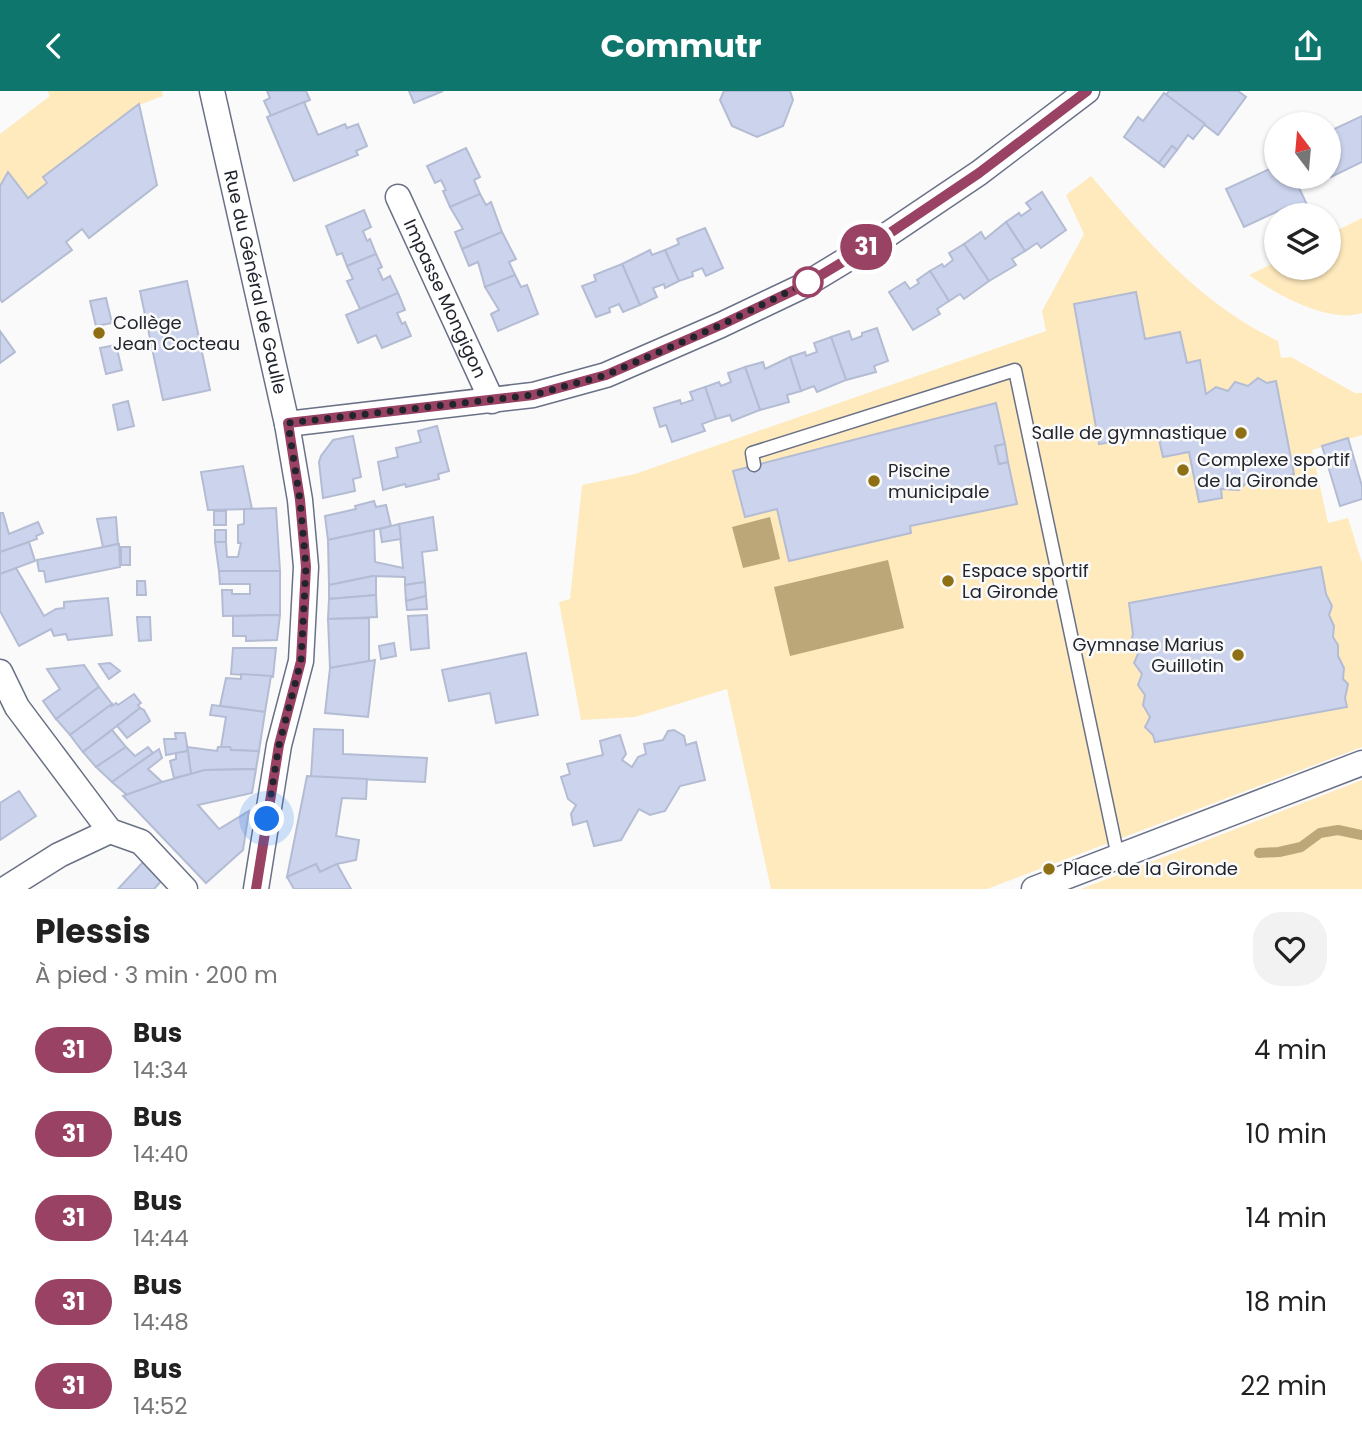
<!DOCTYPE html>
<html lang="fr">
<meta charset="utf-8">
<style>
:root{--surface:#fff;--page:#f2f2f2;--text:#222;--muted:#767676;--accent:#0f766e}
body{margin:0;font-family:Poppins,sans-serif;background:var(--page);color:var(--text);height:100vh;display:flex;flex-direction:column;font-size:26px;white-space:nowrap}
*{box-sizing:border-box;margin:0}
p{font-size:23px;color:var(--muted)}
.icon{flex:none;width:38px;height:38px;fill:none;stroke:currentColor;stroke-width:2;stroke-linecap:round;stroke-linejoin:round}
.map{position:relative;height:798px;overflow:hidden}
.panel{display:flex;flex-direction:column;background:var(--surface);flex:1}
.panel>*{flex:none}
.badge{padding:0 14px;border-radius:23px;font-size:24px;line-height:46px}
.needle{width:46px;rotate:344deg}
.tools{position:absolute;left:1264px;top:21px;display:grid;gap:14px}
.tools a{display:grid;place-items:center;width:77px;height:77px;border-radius:50%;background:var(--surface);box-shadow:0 2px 5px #0004;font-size:35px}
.you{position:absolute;width:35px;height:35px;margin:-18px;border:5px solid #fff;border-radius:50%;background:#1a73e8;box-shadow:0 0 0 10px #1a73e833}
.map>.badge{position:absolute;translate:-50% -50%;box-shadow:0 0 0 4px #fff}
.round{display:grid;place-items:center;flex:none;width:74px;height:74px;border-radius:28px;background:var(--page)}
.head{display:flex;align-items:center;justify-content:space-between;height:119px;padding:0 35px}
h1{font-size:33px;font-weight:700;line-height:52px}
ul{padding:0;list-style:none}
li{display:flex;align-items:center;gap:21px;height:84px;padding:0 35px}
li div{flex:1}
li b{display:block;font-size:26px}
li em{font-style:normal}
li .badge{min-width:77px;font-weight:700;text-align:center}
header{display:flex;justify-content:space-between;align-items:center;height:91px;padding:0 35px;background:var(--accent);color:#fff;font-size:32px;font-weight:700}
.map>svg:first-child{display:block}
.green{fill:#feeabd}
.water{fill:#bba777}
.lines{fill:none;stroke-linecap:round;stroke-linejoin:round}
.stream{stroke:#bba777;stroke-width:10}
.building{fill:#ccd4ed;stroke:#b4bcd4;stroke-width:2}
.lane-casing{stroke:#6a7187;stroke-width:15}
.street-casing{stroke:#6a7187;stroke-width:27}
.lane{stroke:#fff;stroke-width:12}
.street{stroke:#fff;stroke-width:24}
.line-casing{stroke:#fff;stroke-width:16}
.line{stroke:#994263;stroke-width:10}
.walk{stroke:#22252e;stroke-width:7;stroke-dasharray:0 12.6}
.stop-dot{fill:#fff;stroke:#994263;stroke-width:3.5}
.poi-dot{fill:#8e6f13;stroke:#fafafa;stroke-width:2.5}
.labels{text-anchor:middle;stroke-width:5;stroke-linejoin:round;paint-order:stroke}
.street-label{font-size:18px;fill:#22252e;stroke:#fafafa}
.poi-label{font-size:18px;fill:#22252e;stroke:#fafafa;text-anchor:start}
</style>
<header><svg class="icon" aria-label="back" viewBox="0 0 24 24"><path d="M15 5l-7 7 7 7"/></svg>Commutr<svg class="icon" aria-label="share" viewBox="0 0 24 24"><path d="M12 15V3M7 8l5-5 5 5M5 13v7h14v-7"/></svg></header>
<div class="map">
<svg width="1362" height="798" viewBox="0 0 1362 798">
<rect width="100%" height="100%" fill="#fafafa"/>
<!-- green -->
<g class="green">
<polygon points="47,0 162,0 163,5 139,14 43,86 47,92 28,107 8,82 0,95 0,43 50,5"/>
<path d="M1091 85C1143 147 1203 215 1278 250L1281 267 1291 266 1355 302H1362V344L1312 359 1328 432 1348 427 1362 472V656L987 798H771L727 598 635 626 581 629 559 511 570 508 582 394 635 383 1046 240 1042 220 1084 143 1066 104Z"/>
<path d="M1362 127V222C1330 233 1275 203 1249 184L1276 171V177H1328V144Z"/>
<polygon points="1362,689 1362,798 1081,798"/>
</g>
<!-- water -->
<g class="water">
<polygon points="770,426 780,468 743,477 732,436"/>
<polygon points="888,469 904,537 790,565 774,496"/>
</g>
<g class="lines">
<!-- stream -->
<polyline class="stream" points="1259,762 1279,761 1301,756 1320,742 1338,739 1362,744"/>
</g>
<!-- building -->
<g class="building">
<polygon points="267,0 306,0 310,9 271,25 264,10 270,7"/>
<polygon points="409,0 443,0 414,12"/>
<polygon points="724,0 790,0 793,9 783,35 757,46 732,35 720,9"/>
<polygon points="1169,0 1238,0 1246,6 1218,44 1166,4"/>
<polygon points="1164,2 1205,33 1193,48 1188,44 1177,59 1172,55 1159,72 1124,46 1138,26 1143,30"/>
<polygon points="304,11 318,44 345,33 347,37 358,33 367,55 356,60 358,64 294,90 267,26"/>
<polygon points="139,13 157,94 89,147 82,138 66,151 72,159 2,211 0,208 0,95 8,81 28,107 47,92 43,86"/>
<polygon points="1362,25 1362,71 1331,86 1328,81 1328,41"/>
<polygon points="1172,55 1177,59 1164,76 1159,72"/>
<polygon points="466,57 480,86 474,89 480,103 450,116 443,100 446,99 441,89 435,92 427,75"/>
<polygon points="1272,77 1276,77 1276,86 1294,86 1308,116 1290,124 1287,116 1244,136 1226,98"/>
<polygon points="1042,101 1066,139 1041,157 1037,152 1025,160 1006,131 1019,122 1021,125 1031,118 1026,112"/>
<polygon points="480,103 486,114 491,111 502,141 462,158 455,141 463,138 450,116"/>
<polygon points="364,119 371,136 363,140 367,150 370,148 376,163 347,175 342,162 337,164 326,135"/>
<polygon points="1006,131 1025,160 1012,168 1016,174 989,190 964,153 981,141 985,148"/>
<polygon points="705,137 723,177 706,185 702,177 692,181 693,185 679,190 665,159 679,153 677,148"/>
<polygon points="502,141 516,168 509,171 515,184 485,196 478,171 469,175 462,158"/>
<polygon points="964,153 989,190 964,208 960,203 949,210 930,180 942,173 944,176 953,169 949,162"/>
<polygon points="650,159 652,164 665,159 679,190 665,197 664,193 653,197 657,206 640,214 622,173"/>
<polygon points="376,163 382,176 378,178 383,189 390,185 398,202 360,218 347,190 353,188 347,175"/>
<polygon points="622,173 640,214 623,221 619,213 609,217 610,221 596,226 582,195 596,190 594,184"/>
<polygon points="930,180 949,210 937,218 940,223 913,239 889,201 905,191 910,198 919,192 917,189"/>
<polygon points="515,184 521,196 527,194 538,223 498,240 491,223 499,219 485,196"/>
<polygon points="187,190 210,299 163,309 140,200"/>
<polygon points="1136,201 1145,248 1180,241 1187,272 1200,269 1206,303 1216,296 1228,300 1235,291 1248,295 1258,287 1267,292 1276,290 1294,383 1286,385 1275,392 1267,389 1254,395 1246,392 1239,399 1221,398 1222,407 1199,411 1189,361 1163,366 1158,344 1099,353 1074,213"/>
<polygon points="398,202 405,219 397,222 402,233 405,231 411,245 382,257 376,244 358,252 346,224"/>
<polygon points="106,207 112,232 96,235 90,210"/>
<polygon points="877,237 888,270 874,275 876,281 846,289 831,246 849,240 852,249 862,245 862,242"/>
<polygon points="0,240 15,261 0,272"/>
<polygon points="831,246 846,289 817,301 814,295 801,300 790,266 805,261 806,265 817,261 814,252"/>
<polygon points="116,254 122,279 106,283 100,257"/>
<polygon points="790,266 801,300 787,304 789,311 760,319 745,276 763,271 765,278"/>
<polygon points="745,276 760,319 732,330 730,324 716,328 705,296 719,291 721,295 731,291 728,282"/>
<polygon points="705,296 716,328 702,333 705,340 672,351 666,334 660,336 654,317 680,309 681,313 693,309 690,301"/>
<polygon points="128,310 134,335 118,339 113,314"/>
<polygon points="996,312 1005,353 995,355 999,373 1008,371 1017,413 910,435 911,442 789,470 777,418 745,426 733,380"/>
<polygon points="437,335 449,380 438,383 439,388 406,396 405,393 383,399 378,371 398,366 396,357 421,351 418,340"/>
<polygon points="353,345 361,386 353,388 355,400 323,407 319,371 321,365 333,349"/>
<polygon points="1348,347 1362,395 1362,408 1340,415 1322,355"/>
<polygon points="1005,353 1008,371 999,373 995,355"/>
<polygon points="243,375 252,418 208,419 201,381"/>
<polygon points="374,410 376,416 386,414 391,435 328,449 325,425 356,418 355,415"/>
<polygon points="276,417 280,480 219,480 215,451 226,451 227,466 238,466 241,452 238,452 238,434 244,433 244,418"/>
<rect x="214" y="420" width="12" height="14"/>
<polygon points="0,422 3,422 9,443 38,431 43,442 36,445 37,448 0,461"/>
<polygon points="116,426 118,453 103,456 97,428"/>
<polygon points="433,426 437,459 422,461 425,491 405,494 405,486 373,485 329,494 328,449 374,439 375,471 403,477 399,433"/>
<polygon points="399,433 401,448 382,451 380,438"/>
<rect x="215" y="439" width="11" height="12"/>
<polygon points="29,451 35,470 0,483 0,461"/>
<polygon points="119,453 120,476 46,491 44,480 39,480 37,469"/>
<rect x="121" y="456" width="9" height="18"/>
<polygon points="1321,476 1326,503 1332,515 1329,524 1334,535 1333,546 1338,554 1338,565 1344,577 1343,588 1348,593 1345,607 1347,616 1155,651 1153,644 1145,636 1150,626 1143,614 1145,604 1138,594 1142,583 1134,572 1138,563 1131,551 1133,543 1129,512"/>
<polygon points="16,477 44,525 56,518 64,517 64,511 108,507 112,544 68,549 66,543 54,545 51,538 19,555 0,520 0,483"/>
<polygon points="219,480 280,480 280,524 223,525 222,499 232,499 232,503 250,503 250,493 220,493"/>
<polygon points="373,485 376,485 376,504 329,508 329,494"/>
<polygon points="137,490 145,490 146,504 137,504"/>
<polygon points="425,491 426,505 406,510 405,494"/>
<polygon points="376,504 377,526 328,528 329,508"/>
<polygon points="426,505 427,518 407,519 406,510"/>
<polygon points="280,524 277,549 246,550 246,545 233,545 233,525"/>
<polygon points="427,524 429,557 411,559 408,525"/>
<polygon points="137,526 150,526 151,549 139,550"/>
<polygon points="369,527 369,570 330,577 328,528"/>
<polygon points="394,552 396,565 381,568 379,555"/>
<polygon points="233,557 276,557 273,586 231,583"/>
<polygon points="526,562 538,624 496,632 490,602 449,610 442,579"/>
<polygon points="375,569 368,626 325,622 330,577"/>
<polygon points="110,572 120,580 109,588 99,573"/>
<polygon points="84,574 99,596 56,628 43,610 60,598 47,578"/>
<polygon points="241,583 271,585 265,621 220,615 226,587 241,588"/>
<polygon points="99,596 112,613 70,644 56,628"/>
<polygon points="134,603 141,612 138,614 140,617 83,661 70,644 112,613 112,615 116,612 118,614"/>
<polygon points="212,614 265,621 259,660 231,659 230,656 221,656 226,626 210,624"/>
<polygon points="140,617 144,619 150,630 127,647 117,635"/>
<polygon points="314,638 343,639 343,663 427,667 425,691 311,686"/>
<polygon points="112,639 126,656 96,676 83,661"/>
<polygon points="674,639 684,645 686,654 696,651 705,689 680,695 665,720 650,724 639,718 621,749 594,755 587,730 573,734 571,723 576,714 568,708 561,686 570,683 567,673 603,664 600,650 620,644 626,663 622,669 632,676 638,666 646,663 644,653 663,649 668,640"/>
<polygon points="175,642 185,642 188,660 166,664 164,648 176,648"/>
<polygon points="126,656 135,665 148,656 153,662 112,691 96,676"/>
<polygon points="187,656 217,660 218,656 230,656 231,659 259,660 256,678 205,679 191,683"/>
<polygon points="159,658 162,667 148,678 162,691 127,704 112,691"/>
<polygon points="188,660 191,683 174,687 170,670 176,668 176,662"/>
<polygon points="256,678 252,702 198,714 219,738 249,720 243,759 206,792 123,705 162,691 205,679"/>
<polygon points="307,685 367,688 366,708 342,707 336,745 359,749 356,769 337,773 320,781 316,773 287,786"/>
<polygon points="19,700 36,725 0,749 0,712"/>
<polygon points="146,768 165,786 154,798 118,798"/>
<polygon points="316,773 320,781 337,773 351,798 294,798 287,786"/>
</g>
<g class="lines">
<defs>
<polyline id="lane" points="754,374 752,362 1015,279 1118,766"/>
<g id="street">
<path id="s1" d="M212 0 287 333 300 409 306 476 301 570 279 654 256 798"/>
<path id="s2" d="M398 106 492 310"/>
<polyline points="287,333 533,304 606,284 721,234 803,195 884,146 979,82 1087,0"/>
<polyline points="0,581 17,616 110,740 141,751 185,798"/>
<polyline points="5,798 59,764 110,740"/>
<polyline points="1034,798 1362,672"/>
</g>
</defs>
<!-- lane casing -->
<use href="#lane" class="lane-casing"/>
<!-- street casing -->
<use href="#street" class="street-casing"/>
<!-- lane -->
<use href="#lane" class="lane"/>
<!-- street -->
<use href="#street" class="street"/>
</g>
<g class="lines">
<defs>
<polyline id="line" points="256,798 279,654 301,570 306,476 300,409 288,332 533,304 606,284 721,234 803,195 884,146 979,82 1087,0"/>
</defs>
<!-- line casing -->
<use href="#line" class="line-casing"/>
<!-- line -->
<use href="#line" class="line"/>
<!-- walk -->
<polyline class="walk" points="267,728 279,654 301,570 306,476 300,409 288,332 533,304 606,284 721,234 808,191"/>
</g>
<!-- markers -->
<circle class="stop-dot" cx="808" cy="191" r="14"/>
<g class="poi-dot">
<circle cx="99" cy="242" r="7"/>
<circle cx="1241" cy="342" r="7"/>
<circle cx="1183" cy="379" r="7"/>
<circle cx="874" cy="390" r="7"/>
<circle cx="948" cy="490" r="7"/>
<circle cx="1238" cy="564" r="7"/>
<circle cx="1049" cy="778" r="7"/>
</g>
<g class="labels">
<!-- street labels -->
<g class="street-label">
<text dy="6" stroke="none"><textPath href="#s1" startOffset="196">Rue du Général de Gaulle</textPath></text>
<text dy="6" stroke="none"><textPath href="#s2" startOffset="112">Impasse Mongigon</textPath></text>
</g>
<!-- poi labels -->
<g class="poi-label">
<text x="113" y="238">Collège<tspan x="113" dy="21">Jean Cocteau</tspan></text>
<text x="1227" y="348" text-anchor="end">Salle de gymnastique</text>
<text x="1197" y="375">Complexe sportif<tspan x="1197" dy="21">de la Gironde</tspan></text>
<text x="888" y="386">Piscine<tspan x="888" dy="21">municipale</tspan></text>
<text x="962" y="486">Espace sportif<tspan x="962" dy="21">La Gironde</tspan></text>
<text x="1224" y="560" text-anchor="end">Gymnase Marius<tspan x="1224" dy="21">Guillotin</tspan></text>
<text x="1063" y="784">Place de la Gironde</text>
</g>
</g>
</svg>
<div class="tools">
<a><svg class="needle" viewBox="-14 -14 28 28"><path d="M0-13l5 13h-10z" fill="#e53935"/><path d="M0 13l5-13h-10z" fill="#767676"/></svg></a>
<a><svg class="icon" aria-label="layers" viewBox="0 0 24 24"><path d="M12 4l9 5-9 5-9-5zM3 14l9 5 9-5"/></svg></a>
</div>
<div class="you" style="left:267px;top:728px"></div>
<b class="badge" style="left:866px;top:156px;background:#994263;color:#fff">31</b>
</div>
<section class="panel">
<div class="head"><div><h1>Plessis</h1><p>À pied · 3 min · 200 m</p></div><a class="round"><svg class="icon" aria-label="heart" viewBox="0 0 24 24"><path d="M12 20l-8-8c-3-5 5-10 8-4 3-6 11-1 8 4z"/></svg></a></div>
<ul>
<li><span class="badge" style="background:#994263;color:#fff">31</span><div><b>Bus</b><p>14:34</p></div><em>4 min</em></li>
<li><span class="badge" style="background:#994263;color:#fff">31</span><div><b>Bus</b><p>14:40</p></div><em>10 min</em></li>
<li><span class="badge" style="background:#994263;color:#fff">31</span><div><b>Bus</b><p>14:44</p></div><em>14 min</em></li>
<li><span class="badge" style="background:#994263;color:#fff">31</span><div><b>Bus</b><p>14:48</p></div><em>18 min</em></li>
<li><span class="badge" style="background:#994263;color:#fff">31</span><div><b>Bus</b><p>14:52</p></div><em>22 min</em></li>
</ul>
</section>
